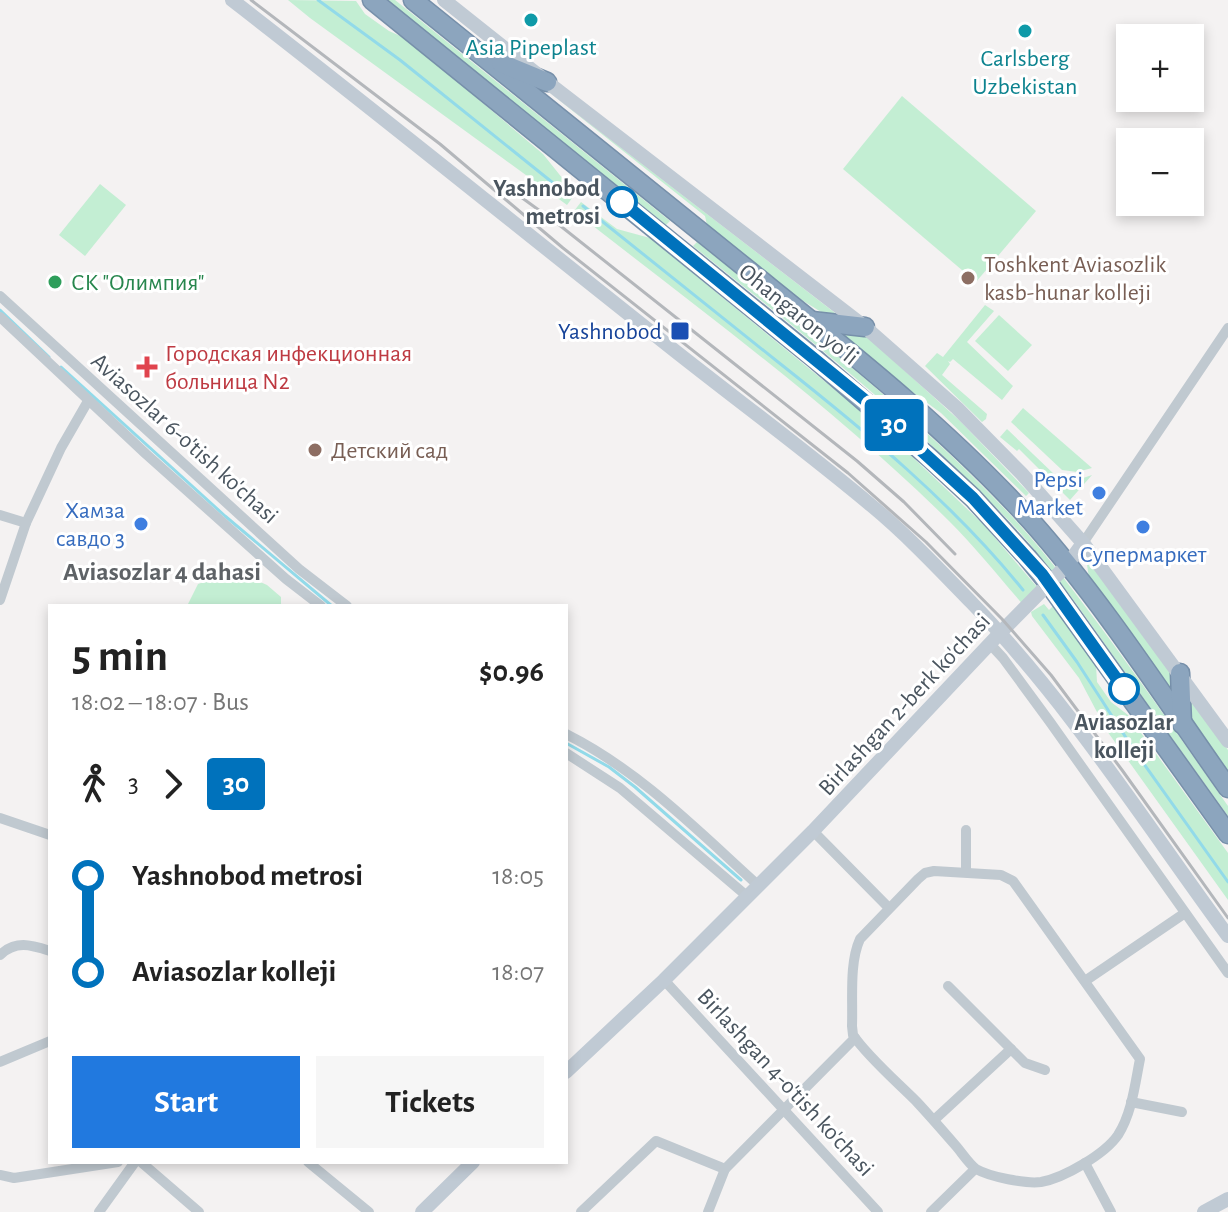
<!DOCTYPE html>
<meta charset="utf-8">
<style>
:root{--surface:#fff;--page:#f6f6f6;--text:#222;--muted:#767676;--accent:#2179df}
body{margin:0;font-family:"Alegreya Sans",sans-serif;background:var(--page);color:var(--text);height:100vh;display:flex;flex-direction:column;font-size:30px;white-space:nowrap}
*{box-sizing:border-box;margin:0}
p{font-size:26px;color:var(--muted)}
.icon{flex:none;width:44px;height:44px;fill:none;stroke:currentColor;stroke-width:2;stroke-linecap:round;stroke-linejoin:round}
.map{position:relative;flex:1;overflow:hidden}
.panel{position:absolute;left:48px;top:604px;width:520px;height:560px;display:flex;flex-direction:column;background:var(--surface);border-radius:0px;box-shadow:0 4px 12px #0003}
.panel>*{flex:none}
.badge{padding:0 16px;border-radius:6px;font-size:28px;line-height:52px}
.controls{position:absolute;left:1116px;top:24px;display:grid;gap:16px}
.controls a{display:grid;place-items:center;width:88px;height:88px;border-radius:0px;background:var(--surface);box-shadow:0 4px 12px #0003;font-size:40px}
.map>.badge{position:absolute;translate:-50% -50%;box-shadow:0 0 0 4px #fff}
.legs{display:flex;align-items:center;gap:12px;height:88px;padding:0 24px;font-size:26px}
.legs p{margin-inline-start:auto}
.overview{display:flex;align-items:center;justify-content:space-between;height:136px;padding:0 24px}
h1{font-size:44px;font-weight:700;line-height:60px}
.cta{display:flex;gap:16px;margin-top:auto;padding:16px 24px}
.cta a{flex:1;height:92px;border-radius:0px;background:var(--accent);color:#fff;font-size:32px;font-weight:700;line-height:92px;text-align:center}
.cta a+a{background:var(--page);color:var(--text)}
ul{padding:0 24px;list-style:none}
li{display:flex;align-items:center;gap:28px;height:96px;font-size:30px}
li i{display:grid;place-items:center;width:12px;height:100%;margin:0 10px;background:currentColor}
li i::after{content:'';width:20px;height:20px;margin:-10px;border:6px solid;border-radius:50%;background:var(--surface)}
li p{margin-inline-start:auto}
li:first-child i{background:linear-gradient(#0000 50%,currentColor 0)}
li:last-child i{background:linear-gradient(currentColor 50%,#0000 0)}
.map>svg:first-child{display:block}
.green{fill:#c3eed3}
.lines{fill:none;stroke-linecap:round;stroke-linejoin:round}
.stream{stroke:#92dae9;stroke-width:3}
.highway-casing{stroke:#7790aa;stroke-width:21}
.street{stroke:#c0c9d0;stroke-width:10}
.secondary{stroke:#c0cad4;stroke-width:14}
.highway{stroke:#8ca5be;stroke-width:18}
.rail{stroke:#b4b7bb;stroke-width:3}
.line-1-casing{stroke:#fff;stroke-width:18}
.line-1{stroke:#0072bc;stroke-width:12}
.culture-dot{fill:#0f9aa8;stroke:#fff;stroke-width:3}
.stop-1-dot{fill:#fff;stroke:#0072bc;stroke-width:4}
.education-dot{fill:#8d6e63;stroke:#fff;stroke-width:3}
.leisure-dot{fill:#2e9e5b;stroke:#fff;stroke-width:3}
.transit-dot{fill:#1a4fb4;stroke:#fff;stroke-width:3}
.health-dot{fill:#e0444e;stroke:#fff;stroke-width:3}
.shop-dot{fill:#3f7fe0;stroke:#fff;stroke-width:3}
.labels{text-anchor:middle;stroke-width:6;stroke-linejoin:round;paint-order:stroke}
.culture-label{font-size:24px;fill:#0d838f;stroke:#fff}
.stop-label{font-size:24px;font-weight:bold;fill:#4a555f;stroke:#fff;text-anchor:end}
.education-label{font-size:24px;fill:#785e54;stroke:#fff;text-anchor:start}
.leisure-label{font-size:24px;fill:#27864d;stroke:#fff;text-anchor:start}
.street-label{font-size:24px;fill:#4a555f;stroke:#fff}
.transit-label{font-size:24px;fill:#164399;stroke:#fff;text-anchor:end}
.health-label{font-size:24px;fill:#be3a42;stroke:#fff;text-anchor:start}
.shop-label{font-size:24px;fill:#366cbe;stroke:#fff;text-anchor:end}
.neighbourhood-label{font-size:26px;font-weight:bold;fill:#5e6266;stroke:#fff}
</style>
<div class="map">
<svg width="1228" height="1212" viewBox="0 0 1228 1212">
<rect width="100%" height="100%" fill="#f4f2f2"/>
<!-- green -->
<g class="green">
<polygon points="288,0 356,1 365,14 389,31 407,39 543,154 575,194 567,205 310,18"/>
<polygon points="386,0 395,0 670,221 666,225"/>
<polygon points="540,85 839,316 826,315 792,294 707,225 705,216"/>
<polygon points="902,96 1036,211 976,282 843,169"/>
<polygon points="100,184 126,205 85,256 59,235"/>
<path d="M581 202 617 229 650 238 884 430 984 525 1043 594 1025 607C1000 578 976 548 949 521 835 408 700 310 574 211Z"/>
<path d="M697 242C806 330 922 419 1017 522 1050 558 1079 598 1108 637 1149 693 1188 749 1228 806V816C1189 762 1150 708 1112 654 1080 609 1049 564 1012 524 915 422 803 334 693 246Z"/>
<polygon points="985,305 994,311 967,342 1013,386 1002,400 953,359 950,362 948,361 950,364 942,375 987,414 986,419 982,422 925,366 937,353 943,357"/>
<polygon points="999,315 1032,345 1008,371 975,341"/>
<polygon points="862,332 960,421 1029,493 1026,496 941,413 900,383 838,333"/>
<polygon points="1023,408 1092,468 1077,472 1062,470 1011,422"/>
<polygon points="1007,429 1056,476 1074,481 1092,475 1070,500 1019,449 1017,451 1000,437"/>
<polygon points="1086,558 1174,678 1174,700 1089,578"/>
<polygon points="244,575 267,585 281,597 281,606 187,606 198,584 221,576"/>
<polygon points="1044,604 1049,610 1054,605 1096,665 1097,682 1111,702 1128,715 1228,853 1228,900 1107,731 1079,678 1032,616 1031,612"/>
<polygon points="1188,694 1228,750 1228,773 1187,716"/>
</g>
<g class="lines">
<!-- stream -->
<g class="stream">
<polyline points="318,0 400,60 568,195"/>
<path d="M583 206C648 258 713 310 778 362 864 430 954 504 1023 590"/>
<polyline points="0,310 49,357"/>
<polyline points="61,367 225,516 332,606"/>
<polyline points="1043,615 1077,662 1134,750 1228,882"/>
<polyline points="566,743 609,767 635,787 741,880"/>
</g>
<defs>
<g id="highway">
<polyline points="372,0 814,358 931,459 973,498 1027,557 1049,584 1228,834"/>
<path d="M413 0C524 90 636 179 747 269 845 348 946 427 1031 521 1103 602 1165 699 1228 788"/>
<polyline points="501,63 547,82"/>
<polyline points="812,321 865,327"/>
<polyline points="1180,673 1182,724"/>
</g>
</defs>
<!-- highway casing -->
<use href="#highway" class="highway-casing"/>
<!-- street -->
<g class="street">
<polyline points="0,296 299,569 347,606"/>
<polyline points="0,317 146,454 286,579 321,606"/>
<polyline points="0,515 26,523"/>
<polyline points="1083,543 1228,328"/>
<polyline points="0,600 26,523 61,448 88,401"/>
<polyline points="990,644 1003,658 1050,722 1228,973"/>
<path d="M566 734C640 771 698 831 759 886"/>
<polyline points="566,753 620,788 748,897"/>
<polyline points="0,818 50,835"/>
<polyline points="966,830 966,872"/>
<polyline points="813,831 889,908"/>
<path d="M934 871 1001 875 1013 881 1140 1059C1135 1084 1132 1113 1118 1135 1105 1154 1064 1178 1041 1182 1026 1184 990 1177 976 1169 969 1164 962 1153 956 1146 943 1131 930 1116 916 1101 897 1082 867 1056 853 1035L852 1026C853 999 849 963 860 939L918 879 925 873Z"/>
<path d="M0 955C16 940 31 945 50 951"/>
<polyline points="664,980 878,1212"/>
<polyline points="1085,981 1185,913"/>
<polyline points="948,986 1025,1063 1045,1070"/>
<polyline points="0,1062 50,1041"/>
<polyline points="1131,1102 1182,1112"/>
<polyline points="934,1120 1011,1049"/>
<polyline points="141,1162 199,1212"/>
<polyline points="308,1162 369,1212"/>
<polyline points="1085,1163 1111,1212"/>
<polyline points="0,1175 14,1178 118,1162"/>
<polyline points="99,1212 135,1162"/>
<polyline points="581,1212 656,1141 725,1169"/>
<polyline points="708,1212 725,1169 855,1038"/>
<polyline points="931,1212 975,1169"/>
</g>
<!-- secondary -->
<g class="secondary">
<path d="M232 0C376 111 517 226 660 339 730 395 803 448 872 506 907 535 939 569 971 602 1069 703 1145 823 1228 936"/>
<polyline points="444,0 547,82 865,327 957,408 1022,474 1083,543 1228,741"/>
<polyline points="566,1072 664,980 813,831 1000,633 1067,565 1083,543"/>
<polyline points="422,1212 473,1162"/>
<polyline points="1204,1212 1228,1199"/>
</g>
<!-- highway -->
<use href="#highway" class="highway"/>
<!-- rail -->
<g class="rail">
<polyline points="251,0 440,144 563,248 848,473 926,542 1002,619 1051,675 1122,770 1228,918"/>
<polyline points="507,187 558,224 857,461 904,502 955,554"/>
</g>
</g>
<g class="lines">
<defs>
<polyline id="line-1" points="622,202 877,410 973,498 1042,574 1124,689"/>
</defs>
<!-- line-1 casing -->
<use href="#line-1" class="line-1-casing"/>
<!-- line-1 -->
<use href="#line-1" class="line-1"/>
</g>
<!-- markers -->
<g class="culture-dot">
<circle cx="531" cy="20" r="8"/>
<circle cx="1025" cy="31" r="8"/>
</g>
<g class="stop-1-dot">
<circle cx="622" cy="202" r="14"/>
<circle cx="1124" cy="689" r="14"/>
</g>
<g class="education-dot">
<circle cx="968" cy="278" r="8"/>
<circle cx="315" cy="450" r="8"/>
</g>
<circle class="leisure-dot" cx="55" cy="282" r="8"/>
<rect class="transit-dot" x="670" y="321" width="20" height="20" rx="4"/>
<path class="health-dot" d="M143 355h8v8h8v8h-8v8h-8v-8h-8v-8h8z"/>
<g class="shop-dot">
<circle cx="1099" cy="493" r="8"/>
<circle cx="141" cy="524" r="8"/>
<circle cx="1143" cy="527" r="8"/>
</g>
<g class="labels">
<!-- culture labels -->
<g class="culture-label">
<text x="531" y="55">Asia Pipeplast</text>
<text x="1025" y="66">Carlsberg<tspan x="1025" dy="28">Uzbekistan</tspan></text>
</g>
<!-- stop labels -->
<g class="stop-label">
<text x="600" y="196">Yashnobod<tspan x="600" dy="28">metrosi</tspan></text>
<text x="1124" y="730" text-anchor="middle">Aviasozlar<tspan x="1124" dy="28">kolleji</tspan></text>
</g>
<!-- education labels -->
<g class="education-label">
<text x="984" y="272">Toshkent Aviasozlik<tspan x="984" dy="28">kasb-hunar kolleji</tspan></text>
<text x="331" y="458">Детский сад</text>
</g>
<!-- leisure labels -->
<g class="leisure-label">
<text x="71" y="290">СК "Олимпия"</text>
</g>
<!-- street labels -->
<g class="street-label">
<text transform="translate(799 314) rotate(39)" y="8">Ohangaron yoʻli</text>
<text transform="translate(185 438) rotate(42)" y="8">Aviasozlar 6-o'tish ko'chasi</text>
<text transform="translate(904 704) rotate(-47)" y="8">Birlashgan 2-berk ko'chasi</text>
<text transform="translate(786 1082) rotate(47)" y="8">Birlashgan 4-o'tish ko'chasi</text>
</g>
<!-- transit labels -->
<g class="transit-label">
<text x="662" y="339">Yashnobod</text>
</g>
<!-- health labels -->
<g class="health-label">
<text x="165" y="361">Городская инфекционная<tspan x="165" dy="28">больница N2</tspan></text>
</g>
<!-- shop labels -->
<g class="shop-label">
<text x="1083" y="487">Pepsi<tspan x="1083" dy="28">Market</tspan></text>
<text x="125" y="518">Хамза<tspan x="125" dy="28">савдо 3</tspan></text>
<text x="1143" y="562" text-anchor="middle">Супермаркет</text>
</g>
<!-- neighbourhood labels -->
<g class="neighbourhood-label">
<text x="162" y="580">Aviasozlar 4 dahasi</text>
</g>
</g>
</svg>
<div class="controls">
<a>+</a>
<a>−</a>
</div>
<b class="badge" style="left:894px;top:425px;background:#0072bc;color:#fff">30</b>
<section class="panel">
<div class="overview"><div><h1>5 min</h1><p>18:02 – 18:07 · Bus</p></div><b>$0.96</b></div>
<div class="legs"><svg class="icon" aria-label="walk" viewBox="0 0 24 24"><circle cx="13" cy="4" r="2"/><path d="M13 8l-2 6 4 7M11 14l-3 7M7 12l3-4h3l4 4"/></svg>3<svg class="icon" aria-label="forward" viewBox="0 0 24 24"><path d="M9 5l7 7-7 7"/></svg><b class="badge" style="background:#0072bc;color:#fff">30</b></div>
<ul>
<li><i style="color:#0072bc"></i><b>Yashnobod metrosi</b><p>18:05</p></li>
<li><i style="color:#0072bc"></i><b>Aviasozlar kolleji</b><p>18:07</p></li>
</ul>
<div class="cta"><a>Start</a><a>Tickets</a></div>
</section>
</div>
